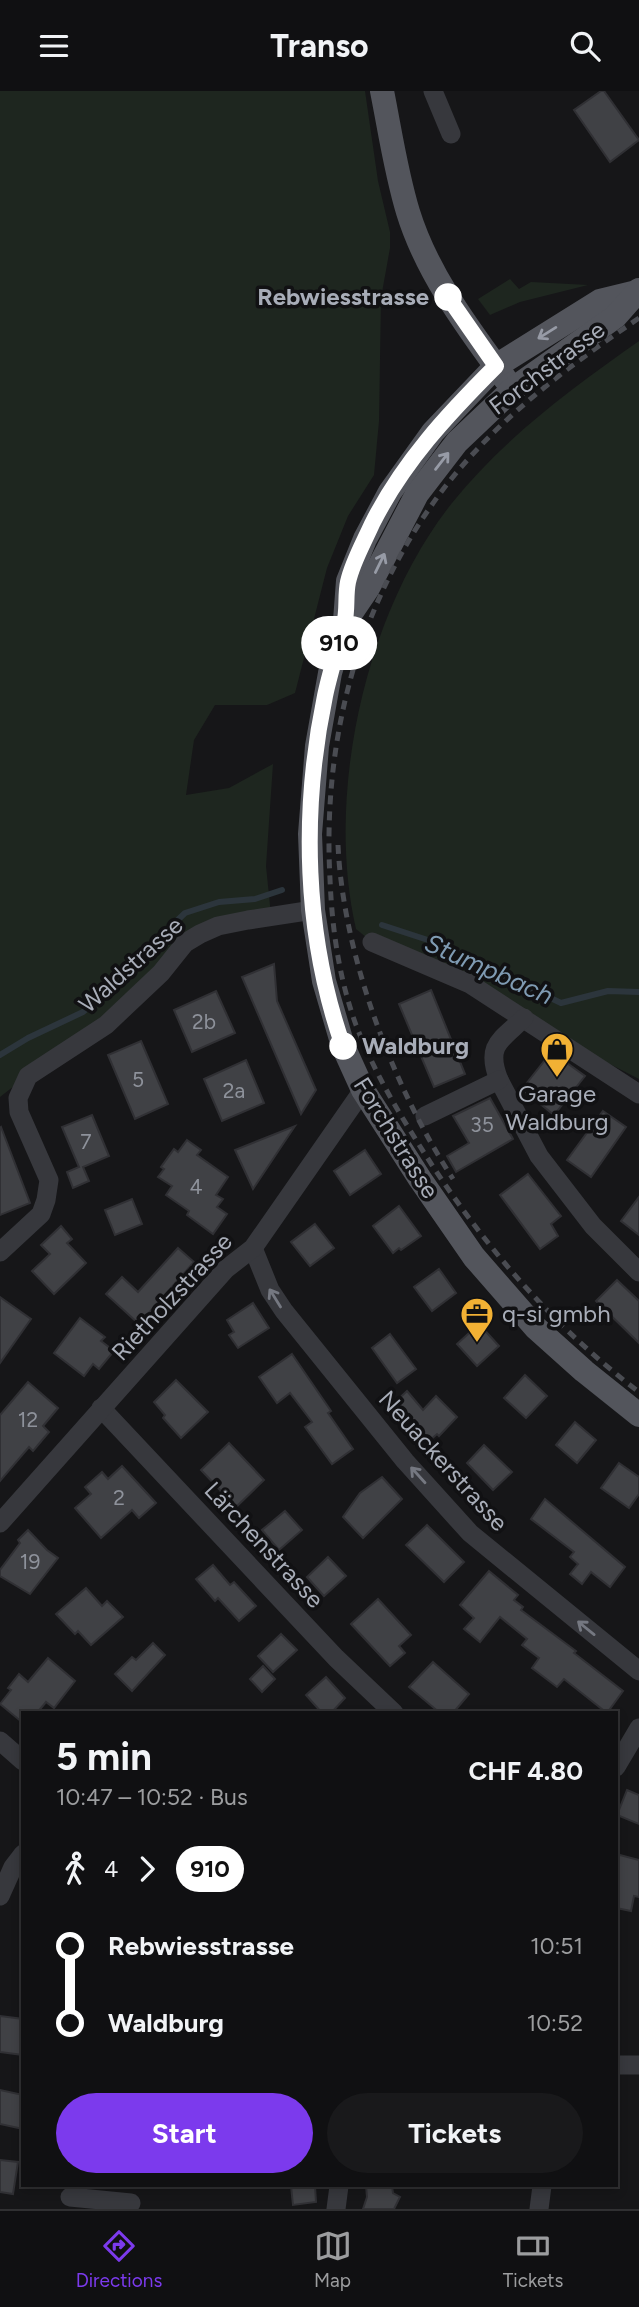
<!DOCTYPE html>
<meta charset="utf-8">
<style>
:root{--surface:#101012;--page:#19191b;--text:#f1f3f6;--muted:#9c9d9f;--line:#303032;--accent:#7c3aed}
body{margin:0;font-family:Figtree,sans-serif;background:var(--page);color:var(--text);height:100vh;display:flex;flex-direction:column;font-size:26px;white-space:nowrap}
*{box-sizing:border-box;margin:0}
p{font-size:23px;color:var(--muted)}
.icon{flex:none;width:38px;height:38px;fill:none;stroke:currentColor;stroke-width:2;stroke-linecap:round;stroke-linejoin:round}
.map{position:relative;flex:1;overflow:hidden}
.sheet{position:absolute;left:21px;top:1620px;width:597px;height:476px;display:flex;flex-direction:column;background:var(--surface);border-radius:0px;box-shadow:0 4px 10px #0003,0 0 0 2px var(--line)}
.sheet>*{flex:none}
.badge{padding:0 14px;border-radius:23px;font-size:24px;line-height:46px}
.map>.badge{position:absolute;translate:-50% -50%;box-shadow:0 0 0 4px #fff}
.legs{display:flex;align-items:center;gap:10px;height:77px;padding:0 35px;font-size:23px}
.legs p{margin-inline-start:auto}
.overview{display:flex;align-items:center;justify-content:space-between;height:119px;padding:0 35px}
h1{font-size:38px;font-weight:700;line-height:52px}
.action{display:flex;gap:14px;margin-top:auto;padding:14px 35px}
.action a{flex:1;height:80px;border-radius:42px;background:var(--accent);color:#fff;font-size:28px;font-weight:700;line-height:80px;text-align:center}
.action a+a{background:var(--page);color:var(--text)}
ul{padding:0 35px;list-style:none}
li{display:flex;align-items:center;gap:24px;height:77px;font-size:26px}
li i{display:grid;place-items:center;width:10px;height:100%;margin:0 9px;background:currentColor}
li i::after{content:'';width:18px;height:18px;margin:-9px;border:5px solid;border-radius:50%;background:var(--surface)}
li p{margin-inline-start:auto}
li:first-child i{background:linear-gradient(#0000 50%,currentColor 0)}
li:last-child i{background:linear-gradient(currentColor 50%,#0000 0)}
header{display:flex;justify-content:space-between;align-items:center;height:91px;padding:0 35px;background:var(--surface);font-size:32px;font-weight:700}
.tab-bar{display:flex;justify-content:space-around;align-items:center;height:98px;border-top:2px solid var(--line);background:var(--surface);font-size:19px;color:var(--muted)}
.tab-bar a{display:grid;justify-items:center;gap:4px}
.tab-bar .active{color:var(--accent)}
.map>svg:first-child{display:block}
.green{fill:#1e261f}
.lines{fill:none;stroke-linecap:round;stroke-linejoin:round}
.stream{stroke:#2c353c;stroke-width:6}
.building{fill:#404145;stroke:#303034;stroke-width:2}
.minor{stroke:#37383d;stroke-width:19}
.major{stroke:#53555c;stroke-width:24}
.rail{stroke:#4a4c52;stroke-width:5;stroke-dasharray:9 7;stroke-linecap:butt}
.oneway{stroke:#979ba6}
.oneway2{stroke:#757881}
.line-1-casing{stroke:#fff;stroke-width:16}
.line-1{stroke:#fff;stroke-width:10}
.stop-1-dot{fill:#fff;stroke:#fff;stroke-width:3.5}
.labels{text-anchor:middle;stroke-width:7;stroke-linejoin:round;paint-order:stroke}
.number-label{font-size:21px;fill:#8e929b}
.stop-label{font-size:24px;font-weight:bold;fill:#a8adb8;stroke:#111113;text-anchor:end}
.street-label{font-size:24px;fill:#a8adb8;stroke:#111113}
.poi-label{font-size:24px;fill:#a8adb8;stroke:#111113}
.water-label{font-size:26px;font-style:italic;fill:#7f9bb3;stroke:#111113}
</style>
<header><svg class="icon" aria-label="menu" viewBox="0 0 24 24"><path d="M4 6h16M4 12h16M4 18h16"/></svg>Transo<svg class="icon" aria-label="search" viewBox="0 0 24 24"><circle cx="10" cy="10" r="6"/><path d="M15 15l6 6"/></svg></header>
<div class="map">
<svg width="639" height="2118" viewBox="0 0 639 2118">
<rect width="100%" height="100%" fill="#161618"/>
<!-- green -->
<g class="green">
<polygon points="0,0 365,0 378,90 390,141 390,157 381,207 379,330 374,384 348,425 327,477 295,602 267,614 215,614 194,649 186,704 229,697 273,673 266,775 271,824 218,835 0,1006"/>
<polygon points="510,188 519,198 531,191 588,194 520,211 490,224 478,208"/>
<path d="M639 250V988L372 851 356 838C325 704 365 521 452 412 504 347 571 298 639 250Z"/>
</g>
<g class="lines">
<!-- stream -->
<g class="stream">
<polyline points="382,834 437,852 561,912 608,900 639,901"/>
<polyline points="0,964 28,947 83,921 142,873 162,844 185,822 219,811 255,808 282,799"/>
</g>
</g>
<!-- building -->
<g class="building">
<polygon points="601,0 604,0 639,49 610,71 574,19"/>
<polygon points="274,873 277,910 316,999 301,1023 242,886"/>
<polygon points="431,899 465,983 434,996 399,913"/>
<polygon points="216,900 235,942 192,961 174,919"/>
<polygon points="141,950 168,1013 135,1028 108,964"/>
<polygon points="553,962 585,985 554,1024 522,998 549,964"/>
<polygon points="246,969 264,1012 222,1030 204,988"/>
<polygon points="490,1007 513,1048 456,1081 447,1065 469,1052 453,1025"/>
<polygon points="603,1020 626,1036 591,1086 567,1069"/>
<polygon points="92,1024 109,1065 83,1076 89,1090 73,1097 67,1081 79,1076 62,1036"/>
<polygon points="295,1035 253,1098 235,1059"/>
<polygon points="1,1036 30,1112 0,1124 0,1037"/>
<polygon points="187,1049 201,1059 197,1064 228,1086 216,1104 223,1108 217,1116 227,1123 213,1143 187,1124 189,1120 166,1104 172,1095 158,1086 164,1078 161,1076 174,1058 178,1061"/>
<polygon points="365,1059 381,1083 350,1104 334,1080"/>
<polygon points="528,1083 561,1125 551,1133 558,1145 540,1158 500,1104"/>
<polygon points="639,1106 639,1144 621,1130"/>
<polygon points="132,1108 142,1133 115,1144 105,1119"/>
<polygon points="399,1115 421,1145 401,1159 399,1157 393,1162 373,1135"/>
<polygon points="315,1133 334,1157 310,1175 291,1151"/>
<polygon points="61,1135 72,1148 67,1152 86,1172 54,1203 32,1180 50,1163 41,1154"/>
<polygon points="178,1157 194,1171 139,1233 106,1203 122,1186 138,1201"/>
<polygon points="439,1178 456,1202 432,1220 414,1196"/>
<polygon points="617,1189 639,1210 639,1252 596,1210"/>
<polygon points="0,1206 31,1228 0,1272"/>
<polygon points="253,1212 269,1237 238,1257 229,1244 234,1241 227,1229"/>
<polygon points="80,1227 105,1246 101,1250 114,1260 99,1278 93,1273 84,1285 54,1262"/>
<polygon points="479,1233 499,1255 477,1275 457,1253"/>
<polygon points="390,1243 416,1278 397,1292 372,1257"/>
<polygon points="292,1263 331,1320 328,1322 353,1358 332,1373 305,1336 312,1331 290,1302 277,1312 259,1286"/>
<polygon points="525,1284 547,1305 526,1327 504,1307"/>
<polygon points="176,1289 208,1321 181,1347 163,1327 165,1324 154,1311"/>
<polygon points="28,1291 58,1317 43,1335 49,1341 33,1360 29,1356 0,1390 0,1324"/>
<polygon points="407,1300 423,1319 436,1305 457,1326 439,1345 437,1343 428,1351 394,1312"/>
<polygon points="575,1331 596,1349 577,1372 556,1354"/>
<polygon points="229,1352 264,1389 233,1419 218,1403 221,1400 201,1379"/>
<polygon points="484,1354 512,1381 493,1399 467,1372"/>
<polygon points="619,1372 639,1386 639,1403 629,1417 601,1397"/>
<polygon points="122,1375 156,1412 139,1427 132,1419 101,1447 75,1417 91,1403 85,1396 102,1381 108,1388"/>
<polygon points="382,1386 402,1408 363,1447 343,1426 360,1402"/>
<polygon points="545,1408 625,1476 610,1496 591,1481 582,1493 570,1483 578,1473 570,1466 574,1461 531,1428"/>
<polygon points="285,1420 302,1439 279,1459 262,1439"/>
<polygon points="427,1434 464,1471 444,1491 406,1454"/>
<polygon points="28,1439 47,1459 58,1467 30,1503 0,1485 0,1479 20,1452 18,1449"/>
<polygon points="328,1466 346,1485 324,1505 307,1486"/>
<polygon points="213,1474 230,1494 234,1491 256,1515 239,1530 218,1507 215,1510 196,1488"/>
<polygon points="489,1480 518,1504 514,1509 523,1516 521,1519 576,1560 574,1562 623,1600 607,1622 564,1588 557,1596 532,1577 539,1567 522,1554 527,1548 500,1526 480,1551 464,1538 474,1527 460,1514"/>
<polygon points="86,1497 102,1515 107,1510 123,1526 91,1554 78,1540 75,1543 56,1523"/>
<polygon points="378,1508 411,1544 399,1555 405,1562 390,1575 351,1533"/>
<polygon points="281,1543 297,1559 273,1581 258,1565"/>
<polygon points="153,1552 165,1564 132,1600 115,1583 132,1566 136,1569"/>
<polygon points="48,1567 75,1590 54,1617 46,1611 37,1622 23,1622 23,1632 0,1613 11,1599 8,1597 19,1583 28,1591"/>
<polygon points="433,1571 469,1603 453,1622 440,1622 409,1596"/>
<polygon points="263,1575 275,1588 262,1601 250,1588"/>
<polygon points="326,1586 345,1607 331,1622 322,1622 306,1604"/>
<polygon points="627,1699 639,1704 639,1733 617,1724"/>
<polygon points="616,1763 639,1769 639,1806 634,1805 631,1820 616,1817"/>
<polygon points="0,1925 23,1928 23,1964 0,1961"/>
<polygon points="0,1999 23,2004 23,2038 0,2033"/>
<polygon points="0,2069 18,2071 13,2103 0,2101"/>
<polygon points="291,2095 315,2095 316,2111 293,2114"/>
<polygon points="366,2095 392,2095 393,2102 400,2106 394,2118 363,2118 367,2106"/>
</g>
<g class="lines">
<!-- minor -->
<g class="minor">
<polyline points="433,0 451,43"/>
<polyline points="372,851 470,893 639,1003"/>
<path d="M524 927C501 949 485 954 499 989L539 1065 593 1135 639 1181"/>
<polyline points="425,1025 499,989"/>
<polyline points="253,1157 270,1199 284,1220 405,1370 470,1442 639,1580"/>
<polyline points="0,1161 41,1123 46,1109 49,1089 19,1021 18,1007 28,985 106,934 161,882 185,852 200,843 218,835 248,829 313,819"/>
<polyline points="101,1317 336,1567 394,1622"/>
<polyline points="0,1432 226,1178 253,1157 363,999"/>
<polyline points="0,1650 23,1670"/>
<polyline points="616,1676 639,1637"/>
<polyline points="0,1805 13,1776 23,1763"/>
<polyline points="616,1974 639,1974"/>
<polyline points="70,2106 131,2112"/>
<polyline points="336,2118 339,2095"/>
<polyline points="539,2118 542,2095"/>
</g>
<!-- major -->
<g class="major">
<path d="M382 0C390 40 396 82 408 121 427 183 468 237 506 289"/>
<polyline points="637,201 600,210 496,275 433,341 390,401 365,448 348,490 345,530 330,582 317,655 310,743 313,819 324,890 343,955 363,999 420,1088 474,1166 536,1237 584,1280 639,1324"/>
<polyline points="347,528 368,497 417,403 457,351 513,298 615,226 639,199"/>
</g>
<!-- rail -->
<g class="rail">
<path d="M639 227C569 275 501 325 448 392 360 505 322 646 330 788 332 838 339 887 356 934 371 973 391 1009 413 1044 473 1142 547 1231 639 1301"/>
<path d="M338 754C343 864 393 996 453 1088"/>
</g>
</g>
<!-- one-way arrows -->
<defs><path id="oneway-shaft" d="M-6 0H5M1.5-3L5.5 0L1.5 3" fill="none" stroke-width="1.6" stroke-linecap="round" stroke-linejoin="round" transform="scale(1.75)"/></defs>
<g class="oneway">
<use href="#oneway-shaft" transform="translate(547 242) rotate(148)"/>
<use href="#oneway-shaft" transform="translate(442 370) rotate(-52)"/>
<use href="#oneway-shaft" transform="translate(380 472) rotate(-64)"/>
</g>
<g class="oneway2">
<use href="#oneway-shaft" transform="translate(275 1207) rotate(-122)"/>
<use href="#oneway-shaft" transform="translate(418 1384) rotate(-132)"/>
<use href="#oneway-shaft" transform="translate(586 1537) rotate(-141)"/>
</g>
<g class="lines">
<defs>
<path id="line-1" d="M343 955C304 844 301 720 325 605 330 581 338 557 344 533 348 520 345 505 348 491 352 472 364 451 372 433 403 371 448 323 496 275L448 206"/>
</defs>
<!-- line-1 casing -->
<use href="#line-1" class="line-1-casing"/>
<!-- line-1 -->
<use href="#line-1" class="line-1"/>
</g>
<!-- icons -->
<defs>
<symbol id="shop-pin" viewBox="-11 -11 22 30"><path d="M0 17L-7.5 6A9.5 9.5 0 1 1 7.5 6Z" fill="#f2b134" stroke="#111113"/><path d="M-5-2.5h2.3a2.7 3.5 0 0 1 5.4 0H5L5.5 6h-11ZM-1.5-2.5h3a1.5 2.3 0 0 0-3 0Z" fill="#111"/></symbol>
<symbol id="office-pin" viewBox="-11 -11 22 30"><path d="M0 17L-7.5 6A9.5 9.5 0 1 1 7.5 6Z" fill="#f2b134" stroke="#111113"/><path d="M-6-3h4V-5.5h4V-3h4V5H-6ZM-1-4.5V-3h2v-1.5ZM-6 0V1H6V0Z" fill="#111"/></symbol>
</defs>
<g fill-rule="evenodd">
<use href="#shop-pin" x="538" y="939" width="38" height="52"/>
<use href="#office-pin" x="458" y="1204" width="38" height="52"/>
</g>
<!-- markers -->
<g class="stop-1-dot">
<circle cx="448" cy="206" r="12"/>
<circle cx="343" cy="955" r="12"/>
</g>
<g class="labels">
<!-- number labels -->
<g class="number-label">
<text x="204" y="938">2b</text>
<text x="138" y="996">5</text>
<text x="234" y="1007">2a</text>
<text x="482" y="1041">35</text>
<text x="86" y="1058">7</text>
<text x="196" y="1103">4</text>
<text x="28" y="1336">12</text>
<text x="119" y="1414">2</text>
<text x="30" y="1478">19</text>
</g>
<!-- stop labels -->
<g class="stop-label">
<text x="429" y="214">Rebwiesstrasse</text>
<text x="362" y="963" text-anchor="start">Waldburg</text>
</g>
<!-- street labels -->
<g class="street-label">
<text transform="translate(547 277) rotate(-37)" y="8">Forchstrasse</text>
<text transform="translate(131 874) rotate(-42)" y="8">Waldstrasse</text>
<text transform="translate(396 1047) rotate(58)" y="8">Forchstrasse</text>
<text transform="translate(172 1206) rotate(-47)" y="8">Rietholzstrasse</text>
<text transform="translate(443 1370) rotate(48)" y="8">Neuackerstrasse</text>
<text transform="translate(264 1454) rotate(47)" y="8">Lärchenstrasse</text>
</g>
<!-- poi labels -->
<g class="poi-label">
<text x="557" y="1011">Garage<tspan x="557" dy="28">Waldburg</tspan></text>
<text x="502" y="1231" text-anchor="start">q-si gmbh</text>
</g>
<!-- water labels -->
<g class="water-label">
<text transform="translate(489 878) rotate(24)" y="9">Stumpbach</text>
</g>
</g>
</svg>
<b class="badge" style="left:339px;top:552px;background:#fff;color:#111">910</b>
<section class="sheet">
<div class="overview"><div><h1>5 min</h1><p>10:47 – 10:52 · Bus</p></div><b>CHF 4.80</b></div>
<div class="legs"><svg class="icon" aria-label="walk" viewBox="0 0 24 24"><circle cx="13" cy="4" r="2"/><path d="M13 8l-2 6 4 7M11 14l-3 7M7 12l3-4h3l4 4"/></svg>4<svg class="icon" aria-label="forward" viewBox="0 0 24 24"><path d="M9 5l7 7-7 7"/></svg><b class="badge" style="background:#fff;color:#111">910</b></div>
<ul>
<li><i style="color:#fff"></i><b>Rebwiesstrasse</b><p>10:51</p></li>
<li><i style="color:#fff"></i><b>Waldburg</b><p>10:52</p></li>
</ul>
<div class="action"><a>Start</a><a>Tickets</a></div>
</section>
</div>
<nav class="tab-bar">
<a class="active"><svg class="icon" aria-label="directions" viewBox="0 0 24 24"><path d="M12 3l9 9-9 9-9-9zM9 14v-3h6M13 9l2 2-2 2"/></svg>Directions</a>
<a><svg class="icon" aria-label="map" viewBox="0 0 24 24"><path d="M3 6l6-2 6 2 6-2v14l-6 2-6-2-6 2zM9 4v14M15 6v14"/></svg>Map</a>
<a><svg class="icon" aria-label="tickets" viewBox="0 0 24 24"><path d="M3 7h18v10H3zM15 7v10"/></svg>Tickets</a>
</nav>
